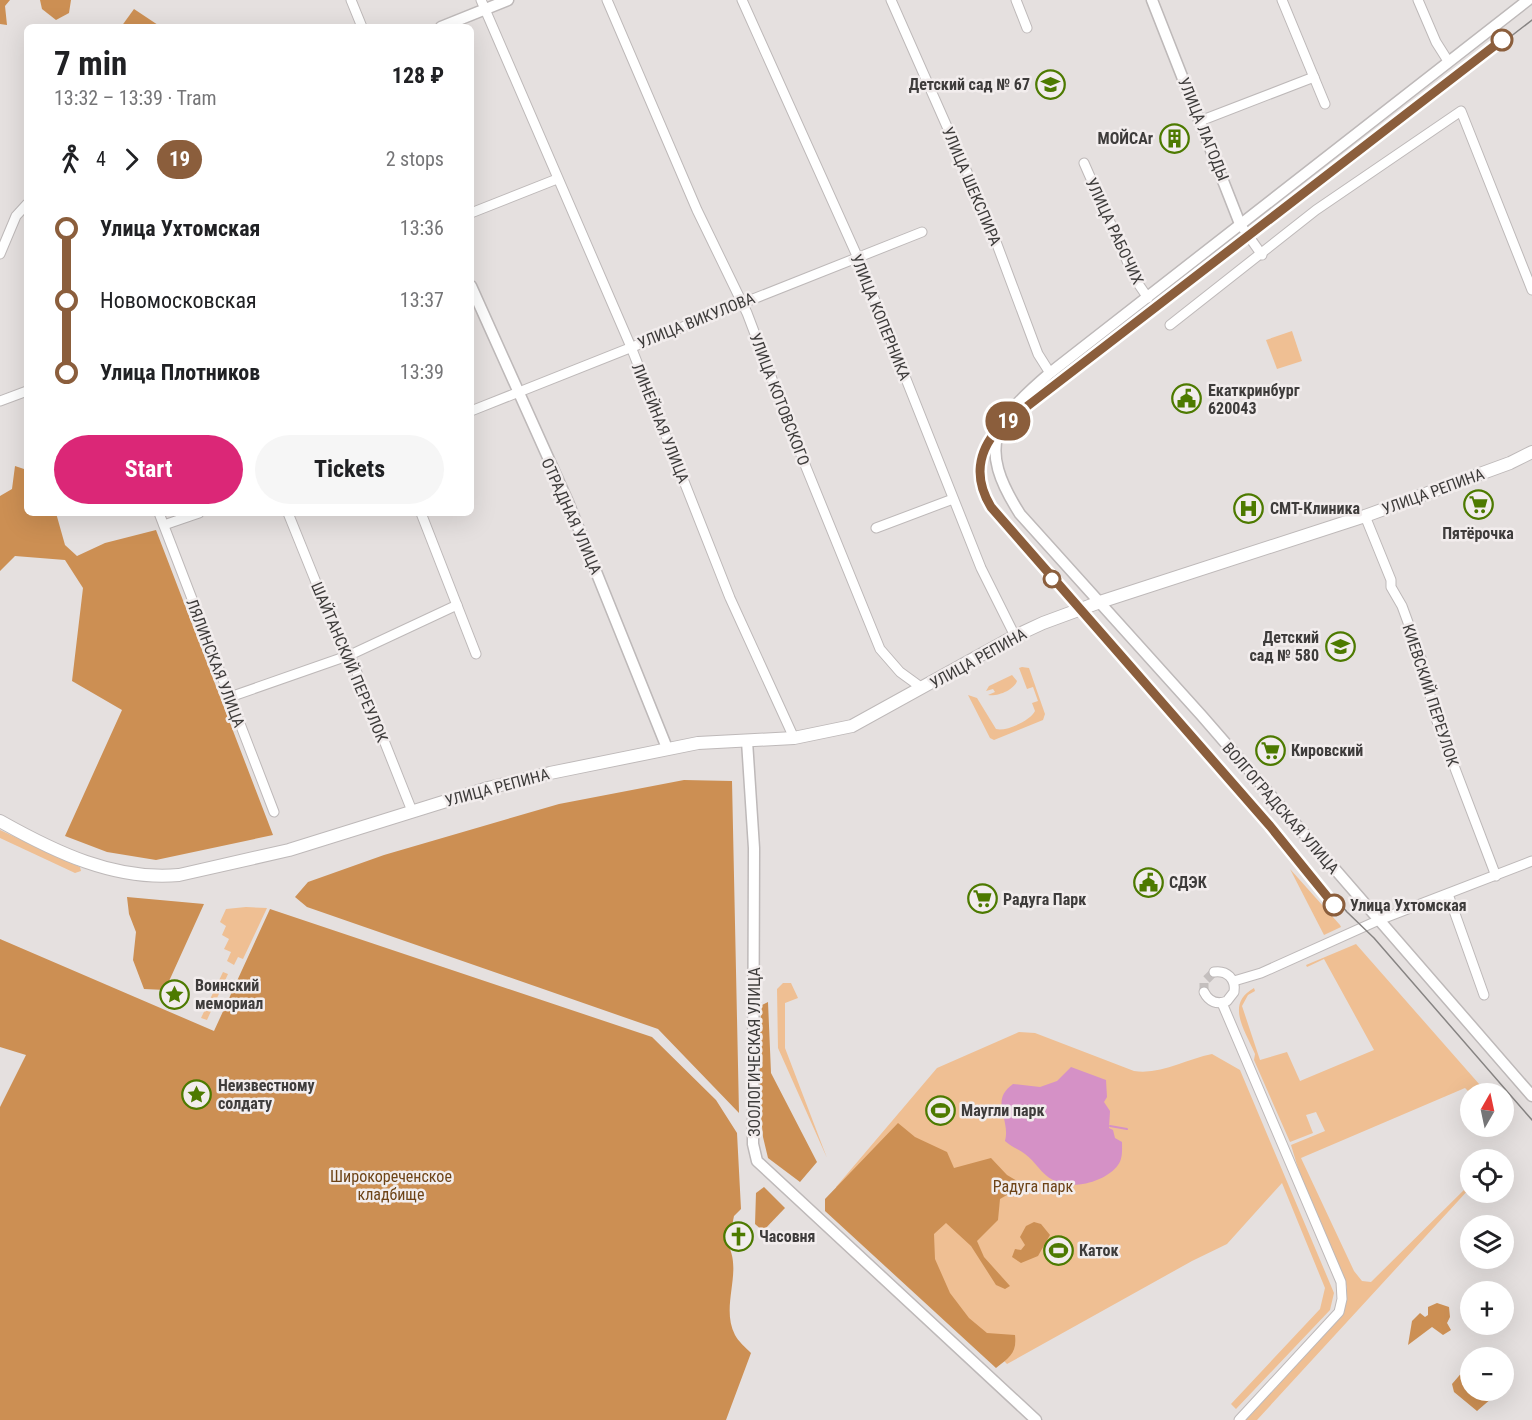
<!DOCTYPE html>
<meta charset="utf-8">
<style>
:root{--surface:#fff;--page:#f6f6f6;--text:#202124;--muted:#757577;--accent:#db2777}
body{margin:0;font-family:"Roboto Condensed",sans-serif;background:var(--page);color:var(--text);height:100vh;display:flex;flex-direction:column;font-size:22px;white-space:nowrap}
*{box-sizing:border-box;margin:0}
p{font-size:20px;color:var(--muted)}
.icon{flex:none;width:33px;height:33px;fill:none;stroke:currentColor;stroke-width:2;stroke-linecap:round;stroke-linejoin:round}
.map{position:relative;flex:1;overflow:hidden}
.details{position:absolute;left:24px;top:24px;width:450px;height:492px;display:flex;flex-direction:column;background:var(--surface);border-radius:9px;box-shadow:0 6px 24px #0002}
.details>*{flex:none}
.badge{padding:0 12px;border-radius:20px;font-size:21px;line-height:39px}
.needle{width:39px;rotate:9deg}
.tools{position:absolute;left:1460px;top:1083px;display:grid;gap:12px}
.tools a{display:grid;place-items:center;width:54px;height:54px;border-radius:50%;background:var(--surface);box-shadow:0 6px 24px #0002;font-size:30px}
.map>.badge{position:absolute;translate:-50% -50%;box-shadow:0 0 0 3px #fff}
.legs{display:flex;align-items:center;gap:9px;height:66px;padding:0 30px;font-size:20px}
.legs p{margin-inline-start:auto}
.summary{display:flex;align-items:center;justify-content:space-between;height:102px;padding:0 30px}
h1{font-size:33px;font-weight:700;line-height:45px}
.button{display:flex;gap:12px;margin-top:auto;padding:12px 30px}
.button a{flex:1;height:69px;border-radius:36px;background:var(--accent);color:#fff;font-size:24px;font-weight:700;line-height:69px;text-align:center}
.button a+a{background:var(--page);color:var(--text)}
ul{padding:0 30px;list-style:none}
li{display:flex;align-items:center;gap:21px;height:72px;font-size:22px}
li i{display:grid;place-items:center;width:9px;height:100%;margin:0 8px;background:currentColor}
li i::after{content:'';width:15px;height:15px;margin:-8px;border:4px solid;border-radius:50%;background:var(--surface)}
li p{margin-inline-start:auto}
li:first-child i{background:linear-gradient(#0000 50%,currentColor 0)}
li:last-child i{background:linear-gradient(currentColor 50%,#0000 0)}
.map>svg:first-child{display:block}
.green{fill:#efbf93}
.forest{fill:#cc8f53}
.water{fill:#d591c6}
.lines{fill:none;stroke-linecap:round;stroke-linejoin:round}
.stream{stroke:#d591c6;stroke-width:2}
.minor-tunnel{stroke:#c4bfbe;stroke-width:9;stroke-dasharray:9 4.5;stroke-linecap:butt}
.minor-casing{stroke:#beb9b9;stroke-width:11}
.tertiary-casing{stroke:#beb9b9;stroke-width:13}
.secondary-casing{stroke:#beb9b9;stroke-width:14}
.minor{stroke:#fff;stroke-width:9}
.tertiary{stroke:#fff;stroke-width:10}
.secondary{stroke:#fff;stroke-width:12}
.tram{stroke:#878483;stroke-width:1.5}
.line-1-casing{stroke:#fff;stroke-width:14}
.line-1{stroke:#8b5e3c;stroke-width:9}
.stop-1-dot{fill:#fff;stroke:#8b5e3c;stroke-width:3}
.labels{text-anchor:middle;stroke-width:5;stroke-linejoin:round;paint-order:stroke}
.poi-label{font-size:16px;font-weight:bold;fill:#3e3c3b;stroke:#f2eded;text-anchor:start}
.street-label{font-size:16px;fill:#3e3c3b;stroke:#f2eded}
.stop-label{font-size:16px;font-weight:bold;fill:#3e3c3b;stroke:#f2eded;text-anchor:start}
.park-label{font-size:16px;fill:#6d4316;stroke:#f2eded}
</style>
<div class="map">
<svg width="1532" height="1420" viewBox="0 0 1532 1420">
<rect width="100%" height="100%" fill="#e5e0df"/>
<!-- green -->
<g class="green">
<polygon points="1292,331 1302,361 1277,369 1266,340"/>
<path d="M1022 667 1029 668 1045 714 1043 720 994 740 990 738 968 695 977 698 996 729C1006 732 1031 720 1035 711L1032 703 1038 701 1033 687 1027 689 1019 668Z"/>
<path d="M1012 675 1017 681C1014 690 997 697 988 695L995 692 993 689 986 691 989 686Z"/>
<polygon points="0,830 80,867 81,871 75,873 0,838"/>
<polygon points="1290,869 1340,925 1341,927 1324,935"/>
<polygon points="246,907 267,908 243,959 238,957 234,965 227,961 231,952 224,949 229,939 222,935 226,926 220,922 226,909"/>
<path d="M1356 944 1487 1093H1470L1465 1088 1301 1158 1354 1271 1362 1281 1371 1282 1470 1184V1188L1257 1420H1246L1340 1318 1347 1299V1287L1301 1178 1291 1145 1325 1131 1316 1112 1306 1115 1313 1133 1290 1142 1254 1060 1255 1054C1245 1030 1225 1004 1254 988L1255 991 1248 995 1242 1006 1260 1060 1287 1052 1300 1081 1374 1050 1324 959 1307 967 1306 965Z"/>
<polygon points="223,972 228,974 207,1020 201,1018"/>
<polygon points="783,983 791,983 798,998 785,1003 785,1048 827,1158 778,1048 777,989"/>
<path d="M1019 1032 1035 1033 1134 1071C1161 1075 1186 1059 1212 1054L1240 1070 1334 1293 1330 1310 1236 1409 1231 1404 1320 1309 1325 1288 1282 1183 1227 1244 1192 1261 1007 1364 836 1187 937 1068Z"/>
</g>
<!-- forest -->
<g class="forest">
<polygon points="0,0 10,0 5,6 7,25 0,24"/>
<polygon points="40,0 71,0 69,13 56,20 42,9"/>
<polygon points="134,9 161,27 121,27"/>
<polygon points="15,466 27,470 27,513 56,513 65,545 77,556 105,543 156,530 273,835 156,860 107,852 65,836 122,710 72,681 83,588 65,560 15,556 0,571 0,496 12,489"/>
<polygon points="684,780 732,781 739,1113 658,1029 307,907 295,897 308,882 384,855 559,804"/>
<polygon points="127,897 204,904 165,990 144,989 133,960 136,932 129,914"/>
<path d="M270 909 652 1037 716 1100 737 1133 741 1209 734 1216 728 1245C743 1272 720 1306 735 1335 738 1341 746 1348 751 1353L726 1420H0V1107L26 1055 0 1047V939L214 1031Z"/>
<polygon points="768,1002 771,1073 817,1162 800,1182 768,1158 763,1137 756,1061 762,1005"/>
<path d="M898 1123 915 1137 947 1152 954 1168 991 1158 1007 1175 1024 1185 1000 1199 998 1220 977 1241 984 1257 1010 1286 1005 1289 996 1285 971 1246 946 1223 934 1234 935 1259 950 1293 969 1318 987 1333 1015 1335C1017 1353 1010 1357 996 1368L825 1211V1199Z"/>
<polygon points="764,1187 785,1208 763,1231 755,1224 756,1193"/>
<polygon points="1034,1222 1041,1224 1050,1235 1038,1256 1021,1263 1012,1257 1015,1249 1021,1250 1025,1245 1020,1237 1026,1226"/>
<polygon points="1437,1303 1449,1307 1450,1317 1447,1323 1451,1330 1443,1335 1432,1327 1408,1345 1412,1321 1420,1313 1425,1317 1428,1315 1428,1307"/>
<polygon points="1470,1363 1470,1390 1500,1391 1477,1411 1454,1392 1452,1384"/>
</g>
<!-- water -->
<path class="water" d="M1071 1067 1106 1080 1107 1097 1104 1102 1110 1111 1109 1128 1113 1130 1115 1138 1122 1142C1122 1149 1123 1158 1118 1165 1106 1182 1071 1191 1053 1180 1042 1175 1035 1161 1025 1154 1019 1149 1011 1147 1005 1141 1011 1119 989 1101 1013 1084L1040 1087 1057 1081Z"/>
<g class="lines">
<!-- stream -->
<polyline class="stream" points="1110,1126 1127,1129"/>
<!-- minor-tunnel -->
<polyline class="minor-tunnel" points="1204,992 1204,982 1214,972"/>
<defs>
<g id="minor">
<polyline points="351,0 362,27"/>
<polyline points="481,0 631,347 730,598 794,738"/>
<polyline points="607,0 697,210 747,313 797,445 880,649 900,672 922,688"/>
<polyline points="742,0 858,258 981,568 1015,636"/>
<polyline points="891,0 986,215 1038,354 1050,373"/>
<polyline points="1016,0 1027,28"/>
<polyline points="1282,0 1325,104"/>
<polyline points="1418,0 1436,42 1448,61"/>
<polyline points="1200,121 1314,77"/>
<polyline points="1084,163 1135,279 1148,298"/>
<polyline points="471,213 557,179"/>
<polyline points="1240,224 1262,255"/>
<polyline points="0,254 16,216 27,204"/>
<polyline points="1170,325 1316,210 1461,111 1532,290"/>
<polyline points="0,401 27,391"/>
<polyline points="471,411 922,232"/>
<polyline points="159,513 274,812"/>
<polyline points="288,513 334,627 350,655 412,811"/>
<polyline points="421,513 476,654"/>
<polyline points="1365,516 1391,580 1391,587 1402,606 1421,658 1435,716 1496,876"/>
<polyline points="164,525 199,513"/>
<polyline points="876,528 953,499"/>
<polyline points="230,697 350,655 457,605"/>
<polyline points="1448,894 1484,995"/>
<polyline points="1234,981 1261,973 1379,920 1532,861"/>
<path d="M1204 992C1209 1002 1217 1005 1227 1001L1234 992C1236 979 1227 970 1214 972"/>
<polyline points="1222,1003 1341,1282 1342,1299 1339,1312 1239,1420"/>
</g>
<g id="tertiary">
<polyline points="1152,0 1240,224"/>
<path d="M1528 0 1050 373C994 421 976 445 1020 514L1202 716 1532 1096"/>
<polyline points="441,27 508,0"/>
<polyline points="471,286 568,502 667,748"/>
<polyline points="747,741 754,848 753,1144 757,1161 1036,1420"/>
</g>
<path id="secondary" d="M0 821C55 852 115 881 179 875L289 850 488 788 550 773 698 743 794 738 852 726 1015 636 1043 623 1100 602 1365 516 1510 463 1532 452"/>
</defs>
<!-- minor casing -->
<use href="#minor" class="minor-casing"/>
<!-- tertiary casing -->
<use href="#tertiary" class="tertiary-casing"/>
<!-- secondary casing -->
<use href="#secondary" class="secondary-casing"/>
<!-- minor -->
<use href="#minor" class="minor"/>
<!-- tertiary -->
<use href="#tertiary" class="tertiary"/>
<!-- secondary -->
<use href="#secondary" class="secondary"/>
<!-- tram -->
<path class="tram" d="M1532 20 996 435C982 459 982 481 995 505L1273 823 1347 912 1374 938 1532 1120"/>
</g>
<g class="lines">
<defs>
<path id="line-1" d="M1334 905 1270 826 991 507C974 479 977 452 999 428L1502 40"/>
</defs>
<!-- line-1 casing -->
<use href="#line-1" class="line-1-casing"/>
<!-- line-1 -->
<use href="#line-1" class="line-1"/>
</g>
<!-- icons -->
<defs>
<symbol id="school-ring" viewBox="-11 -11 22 22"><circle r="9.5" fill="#f2eded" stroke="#4d7a00" stroke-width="1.5"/><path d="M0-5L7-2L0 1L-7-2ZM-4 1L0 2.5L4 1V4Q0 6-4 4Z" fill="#4d7a00"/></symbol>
<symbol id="building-ring" viewBox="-11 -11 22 22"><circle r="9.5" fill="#f2eded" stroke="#4d7a00" stroke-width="1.5"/><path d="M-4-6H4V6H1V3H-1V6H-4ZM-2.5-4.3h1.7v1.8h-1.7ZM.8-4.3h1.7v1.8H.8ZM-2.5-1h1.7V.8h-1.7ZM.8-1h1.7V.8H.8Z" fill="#4d7a00"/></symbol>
<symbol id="civic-ring" viewBox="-11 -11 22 22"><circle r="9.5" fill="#f2eded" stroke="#4d7a00" stroke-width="1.5"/><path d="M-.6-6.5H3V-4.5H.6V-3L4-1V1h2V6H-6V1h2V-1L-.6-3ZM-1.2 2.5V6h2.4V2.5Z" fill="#4d7a00"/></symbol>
<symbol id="supermarket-ring" viewBox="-11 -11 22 22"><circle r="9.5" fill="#f2eded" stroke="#4d7a00" stroke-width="1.5"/><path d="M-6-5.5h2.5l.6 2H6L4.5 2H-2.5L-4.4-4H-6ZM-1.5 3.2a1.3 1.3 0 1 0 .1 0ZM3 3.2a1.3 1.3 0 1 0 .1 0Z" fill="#4d7a00"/></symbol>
<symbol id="hospital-ring" viewBox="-11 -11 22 22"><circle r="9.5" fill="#f2eded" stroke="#4d7a00" stroke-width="1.5"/><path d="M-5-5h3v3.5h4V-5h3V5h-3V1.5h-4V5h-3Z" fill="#4d7a00"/></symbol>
<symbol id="sight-ring" viewBox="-11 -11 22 22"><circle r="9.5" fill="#f2eded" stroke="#4d7a00" stroke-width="1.5"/><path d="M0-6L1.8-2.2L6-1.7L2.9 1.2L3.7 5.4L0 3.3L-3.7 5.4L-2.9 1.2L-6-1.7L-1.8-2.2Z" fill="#4d7a00"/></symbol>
<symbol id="stadium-ring" viewBox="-11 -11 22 22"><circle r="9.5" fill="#f2eded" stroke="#4d7a00" stroke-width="1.5"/><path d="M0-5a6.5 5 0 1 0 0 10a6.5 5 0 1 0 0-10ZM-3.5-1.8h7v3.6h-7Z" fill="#4d7a00"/></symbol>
<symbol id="church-ring" viewBox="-11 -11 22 22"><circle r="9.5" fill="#f2eded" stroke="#4d7a00" stroke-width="1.5"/><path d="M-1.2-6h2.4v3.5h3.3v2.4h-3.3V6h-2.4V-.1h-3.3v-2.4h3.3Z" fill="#4d7a00"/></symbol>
</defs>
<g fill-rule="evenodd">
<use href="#school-ring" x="1034" y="68" width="33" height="33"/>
<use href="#building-ring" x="1158" y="122" width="33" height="33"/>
<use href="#civic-ring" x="1170" y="382" width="33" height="33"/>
<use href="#supermarket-ring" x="1462" y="488" width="33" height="33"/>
<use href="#hospital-ring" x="1232" y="492" width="33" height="33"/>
<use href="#school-ring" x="1324" y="630" width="33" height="33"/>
<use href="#supermarket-ring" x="1254" y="734" width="33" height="33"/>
<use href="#civic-ring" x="1132" y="866" width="33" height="33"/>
<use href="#supermarket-ring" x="966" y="882" width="33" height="33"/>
<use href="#sight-ring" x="158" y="978" width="33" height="33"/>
<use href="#sight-ring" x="180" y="1078" width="33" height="33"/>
<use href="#stadium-ring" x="924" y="1094" width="33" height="33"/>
<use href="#church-ring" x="722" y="1220" width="33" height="33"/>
<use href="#stadium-ring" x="1042" y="1234" width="33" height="33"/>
</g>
<!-- markers -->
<g class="stop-1-dot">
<circle cx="1502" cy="40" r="10"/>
<circle cx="1052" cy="579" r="8"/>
<circle cx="1334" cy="905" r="10"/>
</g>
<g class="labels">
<!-- poi labels -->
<g class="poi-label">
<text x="1030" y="90" text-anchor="end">Детский сад № 67</text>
<text x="1153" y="144" text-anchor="end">МОЙCAr</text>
<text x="1208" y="396">Екаткринбург<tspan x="1208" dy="18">620043</tspan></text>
<text x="1270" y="514">СМТ-Клиника</text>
<text x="1478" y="539" text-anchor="middle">Пятёрочка</text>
<text x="1319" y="643" text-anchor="end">Детский<tspan x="1319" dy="18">сад № 580</tspan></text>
<text x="1291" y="756">Кировский</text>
<text x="1169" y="888">СДЭК</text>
<text x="1003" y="905">Радуга Парк</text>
<text x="195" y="991">Воинский<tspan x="195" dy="18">мемориал</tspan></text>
<text x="218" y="1091">Неизвестному<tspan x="218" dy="18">солдату</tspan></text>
<text x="961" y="1116">Маугли парк</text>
<text x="759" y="1242">Часовня</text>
<text x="1079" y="1256">Каток</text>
</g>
<!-- street labels -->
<g class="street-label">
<text transform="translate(1204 129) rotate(68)" y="6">УЛИЦА ЛАГОДЫ</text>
<text transform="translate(972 186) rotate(67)" y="6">УЛИЦА ШЕКСПИРА</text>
<text transform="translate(1115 231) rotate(65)" y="6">УЛИЦА РАБОЧИХ</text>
<text transform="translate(881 317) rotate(68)" y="6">УЛИЦА КОПЕРНИКА</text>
<text transform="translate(696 320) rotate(-22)" y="6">УЛИЦА ВИКУЛОВА</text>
<text transform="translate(780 399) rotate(69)" y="6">УЛИЦА КОТОВСКОГО</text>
<text transform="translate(661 423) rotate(68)" y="6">ЛИНЕЙНАЯ УЛИЦА</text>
<text transform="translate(1433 491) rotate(-20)" y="6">УЛИЦА РЕПИНА</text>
<text transform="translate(572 516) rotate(66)" y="6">ОТРАДНАЯ УЛИЦА</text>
<text transform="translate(978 658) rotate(-29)" y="6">УЛИЦА РЕПИНА</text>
<text transform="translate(350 662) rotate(67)" y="6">ШАЙТАНСКИЙ ПЕРЕУЛОК</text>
<text transform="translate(216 663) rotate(69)" y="6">ЛЯЛИНСКАЯ УЛИЦА</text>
<text transform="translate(1431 695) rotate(72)" y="6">КИЕВСКИЙ ПЕРЕУЛОК</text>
<text transform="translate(497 787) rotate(-15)" y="6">УЛИЦА РЕПИНА</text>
<text transform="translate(1281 808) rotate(49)" y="6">ВОЛГОГРАДСКАЯ УЛИЦА</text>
<text transform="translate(754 1052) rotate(-90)" y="6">ЗООЛОГИЧЕСКАЯ УЛИЦА</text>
</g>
<!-- stop labels -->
<g class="stop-label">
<text x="1350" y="911">Улица Ухтомская</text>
</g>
<!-- park labels -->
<g class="park-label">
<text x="391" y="1182">Широкореченское<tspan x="391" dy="18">кладбище</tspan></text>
<text x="1033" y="1192">Радуга парк</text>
</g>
</g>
</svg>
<div class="tools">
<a><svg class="needle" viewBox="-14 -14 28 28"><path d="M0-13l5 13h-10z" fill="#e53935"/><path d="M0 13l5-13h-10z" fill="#757577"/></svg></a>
<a><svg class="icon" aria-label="locate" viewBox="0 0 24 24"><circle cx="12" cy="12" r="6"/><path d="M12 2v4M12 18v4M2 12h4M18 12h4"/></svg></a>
<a><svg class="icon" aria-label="layers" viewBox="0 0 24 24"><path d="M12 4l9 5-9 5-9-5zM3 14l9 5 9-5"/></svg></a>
<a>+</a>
<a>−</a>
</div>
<b class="badge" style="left:1008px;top:421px;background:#8b5e3c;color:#fff">19</b>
<section class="details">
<div class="summary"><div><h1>7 min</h1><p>13:32 – 13:39 · Tram</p></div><b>128 ₽</b></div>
<div class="legs"><svg class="icon" aria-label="walk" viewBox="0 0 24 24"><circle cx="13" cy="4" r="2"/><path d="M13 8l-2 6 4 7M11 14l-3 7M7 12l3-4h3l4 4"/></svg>4<svg class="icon" aria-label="forward" viewBox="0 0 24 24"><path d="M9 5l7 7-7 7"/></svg><b class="badge" style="background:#8b5e3c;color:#fff">19</b><p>2 stops</p></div>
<ul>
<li><i style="color:#8b5e3c"></i><b>Улица Ухтомская</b><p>13:36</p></li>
<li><i style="color:#8b5e3c"></i><span>Новомосковская</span><p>13:37</p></li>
<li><i style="color:#8b5e3c"></i><b>Улица Плотников</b><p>13:39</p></li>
</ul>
<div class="button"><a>Start</a><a>Tickets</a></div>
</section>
</div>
